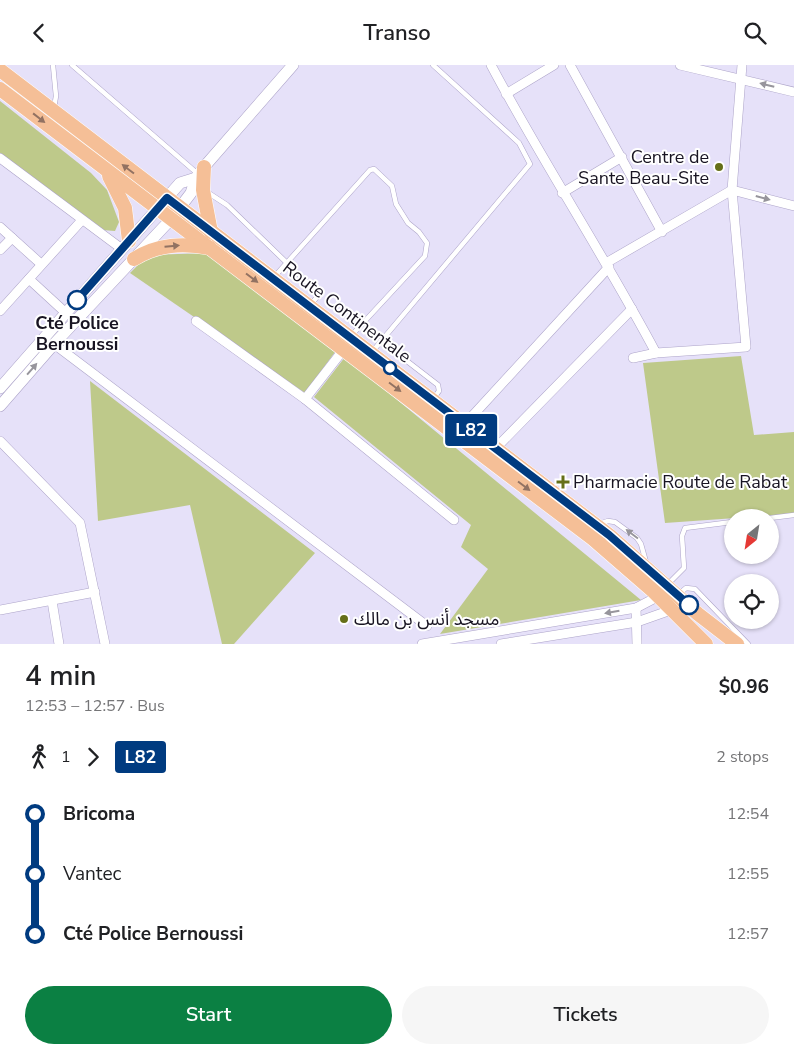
<!DOCTYPE html>
<meta charset="utf-8">
<style>
:root{--surface:#fff;--page:#f6f6f6;--text:#202124;--muted:#757577;--accent:#0b8043}
body{margin:0;font-family:"Nunito Sans","Noto Sans Arabic",sans-serif;background:var(--page);color:var(--text);height:100vh;display:flex;flex-direction:column;font-size:19px;white-space:nowrap}
*{box-sizing:border-box;margin:0}
p{font-size:16px;color:var(--muted)}
.icon{flex:none;width:28px;height:28px;fill:none;stroke:currentColor;stroke-width:2;stroke-linecap:round;stroke-linejoin:round}
.map{position:relative;height:579px;overflow:hidden}
.details{display:flex;flex-direction:column;background:var(--surface);flex:1}
.details>*{flex:none}
.badge{padding:0 10px;border-radius:4px;font-size:18px;line-height:32px}
.needle{width:32px;rotate:210deg}
.controls{position:absolute;left:724px;top:444px;display:grid;gap:10px}
.controls a{display:grid;place-items:center;width:55px;height:55px;border-radius:50%;background:var(--surface);box-shadow:0 1px 4px #0004;font-size:25px}
.map>.badge{position:absolute;translate:-50% -50%;box-shadow:0 0 0 2px #fff}
.legs{display:flex;align-items:center;gap:8px;height:55px;padding:0 25px;font-size:16px}
.legs p{margin-inline-start:auto}
.summary{display:flex;align-items:center;justify-content:space-between;height:85px;padding:0 25px}
h1{font-size:28px;font-weight:600;line-height:38px}
.action{display:flex;gap:10px;margin-top:auto;padding:10px 25px}
.action a{flex:1;height:58px;border-radius:30px;background:var(--accent);color:#fff;font-size:20px;font-weight:600;line-height:58px;text-align:center}
.action a+a{background:var(--page);color:var(--text)}
ul{padding:0 25px;list-style:none}
li{display:flex;align-items:center;gap:18px;height:60px;font-size:19px}
li i{display:grid;place-items:center;width:8px;height:100%;margin:0 6px;background:currentColor}
li i::after{content:'';width:12px;height:12px;margin:-6px;border:4px solid;border-radius:50%;background:var(--surface)}
li p{margin-inline-start:auto}
li:first-child i{background:linear-gradient(#0000 50%,currentColor 0)}
li:last-child i{background:linear-gradient(currentColor 50%,#0000 0)}
header{display:flex;justify-content:space-between;align-items:center;height:65px;padding:0 25px;background:var(--surface);font-size:22px;font-weight:600}
.map>svg:first-child{display:block}
.green{fill:#bec98a}
.lines{fill:none;stroke-linecap:round;stroke-linejoin:round}
.service-casing{stroke:#ada4c9;stroke-width:5.5}
.minor-casing{stroke:#ada4c9;stroke-width:10}
.tertiary-casing{stroke:#ada4c9;stroke-width:12}
.primary-casing{stroke:#fff;stroke-width:15}
.service{stroke:#fff;stroke-width:4.5}
.minor{stroke:#fff;stroke-width:9}
.tertiary{stroke:#fff;stroke-width:11}
.primary{stroke:#f5bf97;stroke-width:14}
.oneway{fill:#97959c}
.oneway2{fill:#927262}
.line-1-casing{stroke:#fff;stroke-width:11}
.line-1{stroke:#003b80;stroke-width:8}
.poi-dot{fill:#656f18;stroke:#fff;stroke-width:2}
.stop-1-dot{fill:#fff;stroke:#003b80;stroke-width:2.5}
.labels{text-anchor:middle;stroke-width:4;stroke-linejoin:round;paint-order:stroke}
.poi-label{font-size:18px;fill:#181422;stroke:#fff;text-anchor:start}
.street-label{font-size:18px;fill:#181422;stroke:#fff}
.stop-label{font-size:18px;font-weight:bold;fill:#181422;stroke:#fff}
</style>
<header><svg class="icon" aria-label="back" viewBox="0 0 24 24"><path d="M15 5l-7 7 7 7"/></svg>Transo<svg class="icon" aria-label="search" viewBox="0 0 24 24"><circle cx="10" cy="10" r="6"/><path d="M15 15l6 6"/></svg></header>
<div class="map">
<svg width="794" height="579" viewBox="0 0 794 579">
<rect width="100%" height="100%" fill="#e6e1f9"/>
<!-- green -->
<g class="green">
<polygon points="0,36 91,108 107,125 119,157 115,166 102,165 0,89"/>
<polygon points="208,188 335,287 305,328 130,208 148,190"/>
<polygon points="741,291 754,370 794,367 794,449 665,458 643,298"/>
<polygon points="345,292 641,535 440,569 488,504 461,482 471,460 314,332"/>
<polygon points="90,316 315,488 234,579 222,579 190,440 98,456"/>
</g>
<g class="lines">
<defs>
<g id="service">
<polyline points="53,0 56,31 54,43"/>
<polyline points="72,0 198,109"/>
<polyline points="207,127 227,140 318,228 318,231 311,239"/>
<polyline points="275,211 370,105 374,104 392,121 396,139 408,158 419,167 427,178 425,191 351,271"/>
<polyline points="381,276 438,320 439,326 433,334"/>
<polyline points="372,287 530,99 519,78 433,0"/>
<polyline points="770,453 794,450"/>
<polyline points="599,459 608,456 615,457 637,473 641,479 646,497"/>
<polyline points="667,520 684,503 682,471 685,463 732,457"/>
<polyline points="679,529 686,523 695,524 748,579"/>
</g>
<g id="minor">
<path d="M491 0C543 98 604 190 656 288L746 282 732 125 742 0"/>
<polyline points="570,0 662,167"/>
<polyline points="680,0 794,27"/>
<polyline points="506,29 554,0"/>
<polyline points="0,93 122,184"/>
<polyline points="562,128 622,92"/>
<polyline points="0,162 41,199"/>
<polyline points="0,185 12,173"/>
<polyline points="606,198 732,125 794,141"/>
<polyline points="29,214 66,248"/>
<polyline points="0,246 82,155"/>
<polyline points="196,256 305,334 454,455"/>
<polyline points="54,279 427,561"/>
<polyline points="633,293 656,288"/>
<polyline points="305,334 344,284"/>
<polyline points="464,360 609,202"/>
<polyline points="0,376 80,458 105,579"/>
<polyline points="495,384 632,244"/>
<polyline points="52,536 59,579"/>
<polyline points="636,543 637,579"/>
<polyline points="0,545 95,527"/>
<polyline points="422,579 636,543 657,532"/>
<polyline points="501,579 637,557 671,545"/>
</g>
<g id="tertiary">
<polyline points="0,323 180,118 196,113"/>
<polyline points="0,341 54,279 172,153 191,128 196,113 204,102 293,0"/>
</g>
<g id="primary">
<polyline points="0,5 609,470 698,549 737,579"/>
<polyline points="0,24 593,474 654,527 706,579"/>
<polyline points="204,102 203,125 211,167"/>
<polyline points="109,111 125,143 129,176"/>
<path d="M134 194C158 179 183 178 210 183"/>
</g>
</defs>
<!-- service casing -->
<use href="#service" class="service-casing"/>
<!-- minor casing -->
<use href="#minor" class="minor-casing"/>
<!-- tertiary casing -->
<use href="#tertiary" class="tertiary-casing"/>
<!-- primary casing -->
<use href="#primary" class="primary-casing"/>
<!-- service -->
<use href="#service" class="service"/>
<!-- minor -->
<use href="#minor" class="minor"/>
<!-- tertiary -->
<use href="#tertiary" class="tertiary"/>
<!-- primary -->
<use href="#primary" class="primary"/>
</g>
<!-- one-way arrows -->
<defs><path id="oneway-solid" d="M-6-.8H1V-3.2L6.5 0L1 3.2V.8H-6Z" transform="scale(1.25)"/></defs>
<g class="oneway">
<use href="#oneway-solid" transform="translate(767 20) rotate(-166)"/>
<use href="#oneway-solid" transform="translate(763 133) rotate(15)"/>
<use href="#oneway-solid" transform="translate(32 304) rotate(-49)"/>
<use href="#oneway-solid" transform="translate(632 469) rotate(-143)"/>
<use href="#oneway-solid" transform="translate(612 547) rotate(170)"/>
</g>
<g class="oneway2">
<use href="#oneway-solid" transform="translate(39 53) rotate(38)"/>
<use href="#oneway-solid" transform="translate(128 104) rotate(-143)"/>
<use href="#oneway-solid" transform="translate(172 181) rotate(-5)"/>
<use href="#oneway-solid" transform="translate(252 213) rotate(37)"/>
<use href="#oneway-solid" transform="translate(395 322) rotate(37)"/>
<use href="#oneway-solid" transform="translate(524 421) rotate(37)"/>
</g>
<g class="lines">
<defs>
<polyline id="line-1" points="77,235 167,133 609,470 689,540"/>
</defs>
<!-- line-1 casing -->
<use href="#line-1" class="line-1-casing"/>
<!-- line-1 -->
<use href="#line-1" class="line-1"/>
</g>
<!-- markers -->
<g class="poi-dot">
<circle cx="719" cy="102" r="5"/>
<path d="M560.5 409.5h5v5h5v5h-5v5h-5v-5h-5v-5h5z"/>
<circle cx="344" cy="554" r="5"/>
</g>
<g class="stop-1-dot">
<circle cx="77" cy="235" r="9"/>
<circle cx="390" cy="303" r="6"/>
<circle cx="689" cy="540" r="9"/>
</g>
<g class="labels">
<!-- poi labels -->
<g class="poi-label">
<text x="709" y="98" text-anchor="end">Centre de<tspan x="709" dy="21">Sante Beau-Site</tspan></text>
<text x="573" y="423">Pharmacie Route de Rabat</text>
<text x="354" y="560">مسجد أنس بن مالك</text>
</g>
<!-- street labels -->
<g class="street-label">
<text transform="translate(347 247) rotate(37)" y="6">Route Continentale</text>
</g>
<!-- stop labels -->
<g class="stop-label">
<text x="77" y="264">Cté Police<tspan x="77" dy="21">Bernoussi</tspan></text>
</g>
</g>
</svg>
<div class="controls">
<a><svg class="needle" viewBox="-14 -14 28 28"><path d="M0-13l5 13h-10z" fill="#e53935"/><path d="M0 13l5-13h-10z" fill="#757577"/></svg></a>
<a><svg class="icon" aria-label="locate" viewBox="0 0 24 24"><circle cx="12" cy="12" r="6"/><path d="M12 2v4M12 18v4M2 12h4M18 12h4"/></svg></a>
</div>
<b class="badge" style="left:471px;top:365px;background:#003b80;color:#fff">L82</b>
</div>
<section class="details">
<div class="summary"><div><h1>4 min</h1><p>12:53 – 12:57 · Bus</p></div><b>$0.96</b></div>
<div class="legs"><svg class="icon" aria-label="walk" viewBox="0 0 24 24"><circle cx="13" cy="4" r="2"/><path d="M13 8l-2 6 4 7M11 14l-3 7M7 12l3-4h3l4 4"/></svg>1<svg class="icon" aria-label="forward" viewBox="0 0 24 24"><path d="M9 5l7 7-7 7"/></svg><b class="badge" style="background:#003b80;color:#fff">L82</b><p>2 stops</p></div>
<ul>
<li><i style="color:#003b80"></i><b>Bricoma</b><p>12:54</p></li>
<li><i style="color:#003b80"></i><span>Vantec</span><p>12:55</p></li>
<li><i style="color:#003b80"></i><b>Cté Police Bernoussi</b><p>12:57</p></li>
</ul>
<div class="action"><a>Start</a><a>Tickets</a></div>
</section>
